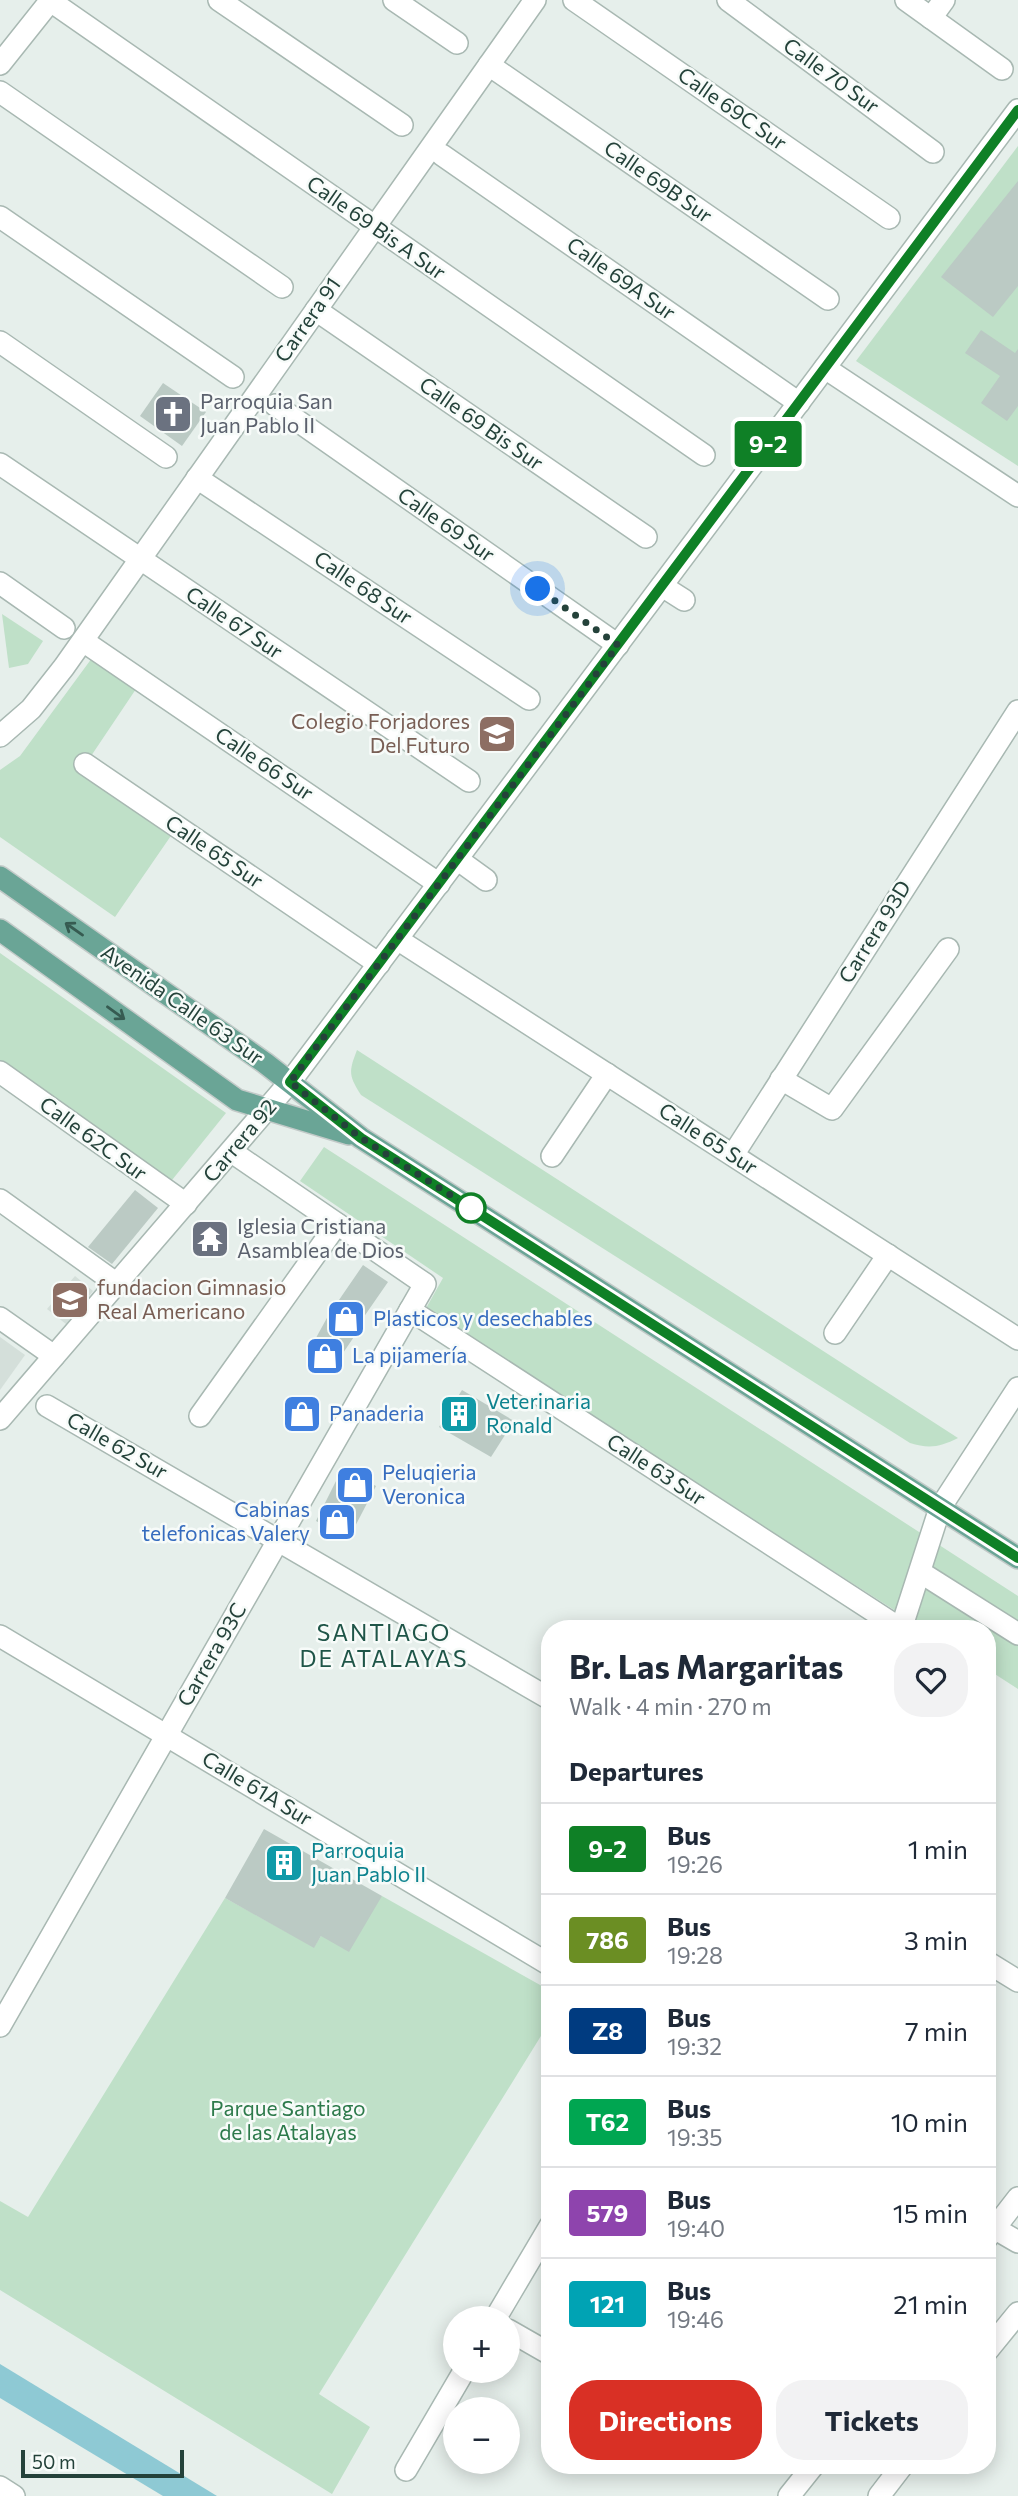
<!DOCTYPE html>
<meta charset="utf-8">
<style>
:root{--surface:#fff;--page:#f2f2f3;--text:#1f2937;--muted:#747a83;--line:#e0e1e3;--accent:#d93025}
body{margin:0;font-family:Commissioner,sans-serif;background:var(--page);color:var(--text);height:100vh;display:flex;flex-direction:column;font-size:26px;white-space:nowrap}
*{box-sizing:border-box;margin:0}
p{font-size:23px;color:var(--muted)}
.icon{flex:none;width:38px;height:38px;fill:none;stroke:currentColor;stroke-width:2;stroke-linecap:round;stroke-linejoin:round}
.map{position:relative;flex:1;overflow:hidden}
.panel{position:absolute;left:541px;top:1620px;width:455px;height:854px;display:flex;flex-direction:column;background:var(--surface);border-radius:28px;box-shadow:0 4px 18px #0003}
.panel>*{flex:none}
.badge{padding:0 14px;border-radius:5px;font-size:24px;line-height:46px}
.controls{position:absolute;left:443px;top:2306px;display:grid;gap:14px}
.controls a{display:grid;place-items:center;width:77px;height:77px;border-radius:50%;background:var(--surface);box-shadow:0 4px 18px #0003;font-size:35px}
.scale{position:absolute;left:21px;bottom:18px;width:163px;box-sizing:border-box;padding-left:7px;border:4px solid #24423a;border-top:0;font-size:19px;line-height:24px;white-space:nowrap;color:#24423a;-webkit-text-stroke:5px #f7fbf9;paint-order:stroke}
.you{position:absolute;width:35px;height:35px;margin:-18px;border:5px solid #fff;border-radius:50%;background:#1a73e8;box-shadow:0 0 0 10px #1a73e833}
.map>.badge{position:absolute;translate:-50% -50%;box-shadow:0 0 0 4px #fff}
h2{padding:0 28px;font-size:26px;line-height:63px}
.round{display:grid;place-items:center;flex:none;width:74px;height:74px;border-radius:28px;background:var(--page)}
.headline{display:flex;align-items:center;justify-content:space-between;height:119px;padding:0 28px}
h1{font-size:33px;font-weight:700;line-height:52px}
.action{display:flex;gap:14px;margin-top:auto;padding:14px 28px}
.action a{flex:1;height:80px;border-radius:28px;background:var(--accent);color:#fff;font-size:28px;font-weight:700;line-height:80px;text-align:center}
.action a+a{background:var(--page);color:var(--text)}
ul{padding:0;list-style:none}
li{display:flex;align-items:center;gap:21px;height:91px;padding:0 28px;border-top:2px solid var(--line)}
li div{flex:1}
li b{display:block;font-size:26px}
li em{font-style:normal}
li .badge{min-width:77px;font-weight:700;text-align:center}
.map>svg:first-child{display:block}
.built{fill:#d4dfda}
.green{fill:#bfe0c8}
.water{fill:#8ec9d4}
.building{fill:#bbcac4}
.lines{fill:none;stroke-linecap:round;stroke-linejoin:round}
.minor-casing{stroke:#a8b8b2;stroke-width:24}
.major-casing{stroke:#c2cac8;stroke-width:24}
.minor{stroke:#fff;stroke-width:21}
.major{stroke:#6aa596;stroke-width:21}
.oneway{stroke:#365b51}
.line-casing{stroke:#fff;stroke-width:16}
.line{stroke:#0f8026;stroke-width:10}
.walk{stroke:#24423a;stroke-width:7;stroke-dasharray:0 12.6}
.stop-dot{fill:#fff;stroke:#0f8026;stroke-width:3.5}
.labels{text-anchor:middle;stroke-width:5;stroke-linejoin:round;paint-order:stroke}
.street-label{font-size:21px;fill:#24423a;stroke:#f7fbf9}
.worship-label{font-size:21px;fill:#5b616d;stroke:#f7fbf9;text-anchor:start}
.education-label{font-size:21px;fill:#785e54;stroke:#f7fbf9;text-anchor:end}
.shop-label{font-size:21px;fill:#366cbe;stroke:#f7fbf9;text-anchor:start}
.culture-label{font-size:21px;fill:#0d838f;stroke:#f7fbf9;text-anchor:start}
.park-label{font-size:21px;fill:#2d7a4b;stroke:#f7fbf9}
.neighbourhood-label{font-size:23px;letter-spacing:2px;fill:#1f5548;stroke:#f7fbf9}
</style>
<div class="map">
<svg width="1018" height="2496" viewBox="0 0 1018 2496">
<rect width="100%" height="100%" fill="#e6efeb"/>
<!-- built -->
<g class="built">
<polygon points="75,1276 93,1291 66,1324 47,1309"/>
<polygon points="0,1337 25,1355 0,1390"/>
</g>
<!-- green -->
<g class="green">
<polygon points="1018,146 1018,466 856,361"/>
<polygon points="2,614 43,641 28,664 9,668"/>
<polygon points="92,658 136,689 85,765 177,827 115,917 0,837 0,770 20,756"/>
<polygon points="0,953 226,1113 164,1190 0,1072"/>
<path d="M357 1050 958 1438C940 1447 929 1449 910 1443L361 1095C348 1075 349 1071 357 1050Z"/>
<polygon points="324,1147 1018,1596 1018,1689 987,1669 987,1629 924,1629 425,1310 443,1278 300,1181"/>
<polygon points="382,1896 549,1990 549,2023 319,2394 370,2427 332,2494 0,2290 0,2201 28,2217 225,1898 314,1947 321,1936"/>
</g>
<!-- water -->
<polygon class="water" points="0,2364 217,2496 163,2496 0,2398"/>
<!-- building -->
<g class="building">
<polygon points="1018,181 1018,286 993,317 941,277"/>
<polygon points="981,330 1015,353 1018,349 1018,406 1007,421 981,403 1000,376 965,353"/>
<polygon points="163,383 206,412 182,446 140,416"/>
<polygon points="135,1190 158,1208 112,1264 88,1247"/>
<polygon points="363,1265 388,1282 361,1321 364,1322 341,1356 343,1357 334,1372 306,1356 328,1316"/>
<polygon points="462,1390 514,1421 491,1457 439,1427"/>
<polygon points="292,1399 320,1414 312,1430 284,1415"/>
<polygon points="342,1469 376,1486 349,1538 316,1521"/>
<polygon points="264,1829 382,1896 349,1952 321,1936 314,1948 225,1898"/>
</g>
<g class="lines">
<defs>
<g id="minor">
<polyline points="49,0 704,455"/>
<polyline points="219,0 402,125"/>
<polyline points="394,0 457,43"/>
<polyline points="574,0 889,218"/>
<polyline points="728,0 933,152"/>
<polyline points="906,0 1002,69"/>
<polyline points="931,18 944,0"/>
<polyline points="0,64 51,0"/>
<polyline points="489,65 828,299"/>
<polyline points="0,92 282,287"/>
<polyline points="442,155 799,403"/>
<polyline points="0,217 233,377"/>
<polyline points="316,310 646,537"/>
<polyline points="0,342 166,457"/>
<polyline points="825,368 1018,496"/>
<polyline points="275,405 618,645"/>
<polyline points="0,464 469,781"/>
<polyline points="197,478 529,699"/>
<polyline points="0,583 64,628"/>
<polyline points="662,586 684,600"/>
<polyline points="89,645 439,884"/>
<polyline points="0,736 31,709 64,667 535,0"/>
<polyline points="85,764 379,964"/>
<polyline points="457,859 486,880"/>
<polyline points="397,939 1018,1339"/>
<polyline points="0,1072 186,1204"/>
<polyline points="781,1079 832,1109 948,949"/>
<polyline points="733,1155 1018,711"/>
<polyline points="552,1156 607,1074"/>
<polyline points="0,1200 117,1284"/>
<polyline points="410,1310 901,1629"/>
<polyline points="0,1318 54,1356"/>
<polyline points="835,1333 888,1255"/>
<polyline points="47,1406 550,1699"/>
<polyline points="200,1416 337,1224"/>
<polyline points="0,1419 290,1082 1018,110"/>
<polyline points="920,1572 1018,1634"/>
<polyline points="901,1629 940,1508 1018,1388"/>
<polyline points="0,1636 550,1965"/>
<polyline points="987,1962 1018,1981"/>
<polyline points="0,2026 425,1284 232,1152"/>
<polyline points="987,2224 1018,2242"/>
<polyline points="987,2238 1018,2198"/>
<polyline points="495,2319 550,2226"/>
<polyline points="508,2330 550,2354"/>
<polyline points="987,2351 1018,2313"/>
<polyline points="406,2470 464,2371"/>
<polyline points="0,2487 14,2496"/>
<polyline points="789,2496 813,2466"/>
<polyline points="879,2496 902,2466"/>
</g>
<g id="major">
<polyline points="0,877 265,1063 361,1138 1018,1558"/>
<polyline points="0,930 237,1100 349,1134"/>
</g>
</defs>
<!-- minor casing -->
<use href="#minor" class="minor-casing"/>
<!-- major casing -->
<use href="#major" class="major-casing"/>
<!-- minor -->
<use href="#minor" class="minor"/>
<!-- major -->
<use href="#major" class="major"/>
</g>
<!-- one-way arrows -->
<defs><path id="oneway-shaft" d="M-6 0H5M1.5-3L5.5 0L1.5 3" fill="none" stroke-width="1.6" stroke-linecap="round" stroke-linejoin="round" transform="scale(1.75)"/></defs>
<g class="oneway">
<use href="#oneway-shaft" transform="translate(74 929) rotate(-145)"/>
<use href="#oneway-shaft" transform="translate(116 1013) rotate(36)"/>
</g>
<g class="lines">
<defs>
<polyline id="line" points="1018,110 290,1082 361,1138 1018,1558"/>
</defs>
<!-- line casing -->
<use href="#line" class="line-casing"/>
<!-- line -->
<use href="#line" class="line"/>
<!-- walk -->
<polyline class="walk" points="471,1208 361,1138 290,1082 618,645 538,589"/>
</g>
<!-- icons -->
<defs>
<symbol id="church-square" viewBox="-11 -11 22 22"><rect x="-9" y="-9" width="18" height="18" rx="4" fill="#6b7280" stroke="#f7fbf9"/><path d="M-1.2-6h2.4v3.5h3.3v2.4h-3.3V6h-2.4V-.1h-3.3v-2.4h3.3Z" fill="#fff"/></symbol>
<symbol id="school-square" viewBox="-11 -11 22 22"><rect x="-9" y="-9" width="18" height="18" rx="4" fill="#8d6e63" stroke="#f7fbf9"/><path d="M0-5L7-2L0 1L-7-2ZM-4 1L0 2.5L4 1V4Q0 6-4 4Z" fill="#fff"/></symbol>
<symbol id="temple-square" viewBox="-11 -11 22 22"><rect x="-9" y="-9" width="18" height="18" rx="4" fill="#6b7280" stroke="#f7fbf9"/><path d="M0-6L5-2H3V0L6.5 2.5H4V6H1.5V3h-3V6H-4V2.5H-6.5L-3 0V-2H-5Z" fill="#fff"/></symbol>
<symbol id="shop-square" viewBox="-11 -11 22 22"><rect x="-9" y="-9" width="18" height="18" rx="4" fill="#3f7fe0" stroke="#f7fbf9"/><path d="M-5-2.5h2.3a2.7 3.5 0 0 1 5.4 0H5L5.5 6h-11ZM-1.5-2.5h3a1.5 2.3 0 0 0-3 0Z" fill="#fff"/></symbol>
<symbol id="building-square" viewBox="-11 -11 22 22"><rect x="-9" y="-9" width="18" height="18" rx="4" fill="#0f9aa8" stroke="#f7fbf9"/><path d="M-4-6H4V6H1V3H-1V6H-4ZM-2.5-4.3h1.7v1.8h-1.7ZM.8-4.3h1.7v1.8H.8ZM-2.5-1h1.7V.8h-1.7ZM.8-1h1.7V.8H.8Z" fill="#fff"/></symbol>
</defs>
<g fill-rule="evenodd">
<use href="#church-square" x="151" y="392" width="44" height="44"/>
<use href="#school-square" x="475" y="712" width="44" height="44"/>
<use href="#temple-square" x="188" y="1217" width="44" height="44"/>
<use href="#school-square" x="48" y="1278" width="44" height="44"/>
<use href="#shop-square" x="324" y="1297" width="44" height="44"/>
<use href="#shop-square" x="303" y="1334" width="44" height="44"/>
<use href="#shop-square" x="280" y="1392" width="44" height="44"/>
<use href="#building-square" x="437" y="1392" width="44" height="44"/>
<use href="#shop-square" x="333" y="1463" width="44" height="44"/>
<use href="#shop-square" x="315" y="1500" width="44" height="44"/>
<use href="#building-square" x="262" y="1841" width="44" height="44"/>
</g>
<!-- markers -->
<circle class="stop-dot" cx="471" cy="1208" r="14"/>
<g class="labels">
<!-- street labels -->
<g class="street-label">
<text transform="translate(831 76) rotate(36)" y="7">Calle 70 Sur</text>
<text transform="translate(732 109) rotate(35)" y="7">Calle 69C Sur</text>
<text transform="translate(658 182) rotate(35)" y="7">Calle 69B Sur</text>
<text transform="translate(376 228) rotate(35)" y="7">Calle 69 Bis A Sur</text>
<text transform="translate(621 279) rotate(35)" y="7">Calle 69A Sur</text>
<text transform="translate(308 320) rotate(-55)" y="7">Carrera 91</text>
<text transform="translate(481 424) rotate(35)" y="7">Calle 69 Bis Sur</text>
<text transform="translate(446 525) rotate(35)" y="7">Calle 69 Sur</text>
<text transform="translate(363 588) rotate(34)" y="7">Calle 68 Sur</text>
<text transform="translate(234 623) rotate(34)" y="7">Calle 67 Sur</text>
<text transform="translate(264 764) rotate(34)" y="7">Calle 66 Sur</text>
<text transform="translate(214 852) rotate(34)" y="7">Calle 65 Sur</text>
<text transform="translate(875 932) rotate(-58)" y="7">Carrera 93D</text>
<text transform="translate(182 1005) rotate(35)" y="7">Avenida Calle 63 Sur</text>
<text transform="translate(93 1139) rotate(36)" y="7">Calle 62C Sur</text>
<text transform="translate(708 1139) rotate(33)" y="7">Calle 65 Sur</text>
<text transform="translate(240 1141) rotate(-50)" y="7">Carrera 92</text>
<text transform="translate(117 1446) rotate(30)" y="7">Calle 62 Sur</text>
<text transform="translate(656 1470) rotate(33)" y="7">Calle 63 Sur</text>
<text transform="translate(212 1655) rotate(-60)" y="7">Carrera 93C</text>
<text transform="translate(257 1789) rotate(31)" y="7">Calle 61A Sur</text>
</g>
<!-- worship labels -->
<g class="worship-label">
<text x="200" y="409">Parroquia San<tspan x="200" dy="24">Juan Pablo II</tspan></text>
<text x="237" y="1234">Iglesia Cristiana<tspan x="237" dy="24">Asamblea de Dios</tspan></text>
</g>
<!-- education labels -->
<g class="education-label">
<text x="470" y="729">Colegio Forjadores<tspan x="470" dy="24">Del Futuro</tspan></text>
<text x="97" y="1295" text-anchor="start">fundacion Gimnasio<tspan x="97" dy="24">Real Americano</tspan></text>
</g>
<!-- shop labels -->
<g class="shop-label">
<text x="373" y="1326">Plasticos y desechables</text>
<text x="352" y="1363">La pijamería</text>
<text x="329" y="1421">Panaderia</text>
<text x="382" y="1480">Peluqieria<tspan x="382" dy="24">Veronica</tspan></text>
<text x="310" y="1517" text-anchor="end">Cabinas<tspan x="310" dy="24">telefonicas Valery</tspan></text>
</g>
<!-- culture labels -->
<g class="culture-label">
<text x="486" y="1409">Veterinaria<tspan x="486" dy="24">Ronald</tspan></text>
<text x="311" y="1858">Parroquia<tspan x="311" dy="24">Juan Pablo II</tspan></text>
</g>
<!-- park labels -->
<g class="park-label">
<text x="288" y="2116">Parque Santiago<tspan x="288" dy="24">de las Atalayas</tspan></text>
</g>
<!-- neighbourhood labels -->
<g class="neighbourhood-label">
<text x="384" y="1641">SANTIAGO<tspan x="384" dy="26">DE ATALAYAS</tspan></text>
</g>
</g>
</svg>
<div class="controls">
<a>+</a>
<a>−</a>
</div>
<div class="scale">50 m</div>
<div class="you" style="left:538px;top:589px"></div>
<b class="badge" style="left:768px;top:444px;background:#0f8026;color:#fff">9-2</b>
<section class="panel">
<div class="headline"><div><h1>Br. Las Margaritas</h1><p>Walk · 4 min · 270 m</p></div><a class="round"><svg class="icon" aria-label="heart" viewBox="0 0 24 24"><path d="M12 20l-8-8c-3-5 5-10 8-4 3-6 11-1 8 4z"/></svg></a></div>
<h2>Departures</h2>
<ul>
<li><span class="badge" style="background:#0f8026;color:#fff">9-2</span><div><b>Bus</b><p>19:26</p></div><em>1 min</em></li>
<li><span class="badge" style="background:#6b8e23;color:#fff">786</span><div><b>Bus</b><p>19:28</p></div><em>3 min</em></li>
<li><span class="badge" style="background:#003b80;color:#fff">Z8</span><div><b>Bus</b><p>19:32</p></div><em>7 min</em></li>
<li><span class="badge" style="background:#00a651;color:#fff">T62</span><div><b>Bus</b><p>19:35</p></div><em>10 min</em></li>
<li><span class="badge" style="background:#8e44ad;color:#fff">579</span><div><b>Bus</b><p>19:40</p></div><em>15 min</em></li>
<li><span class="badge" style="background:#00a3b4;color:#fff">121</span><div><b>Bus</b><p>19:46</p></div><em>21 min</em></li>
</ul>
<div class="action"><a>Directions</a><a>Tickets</a></div>
</section>
</div>
